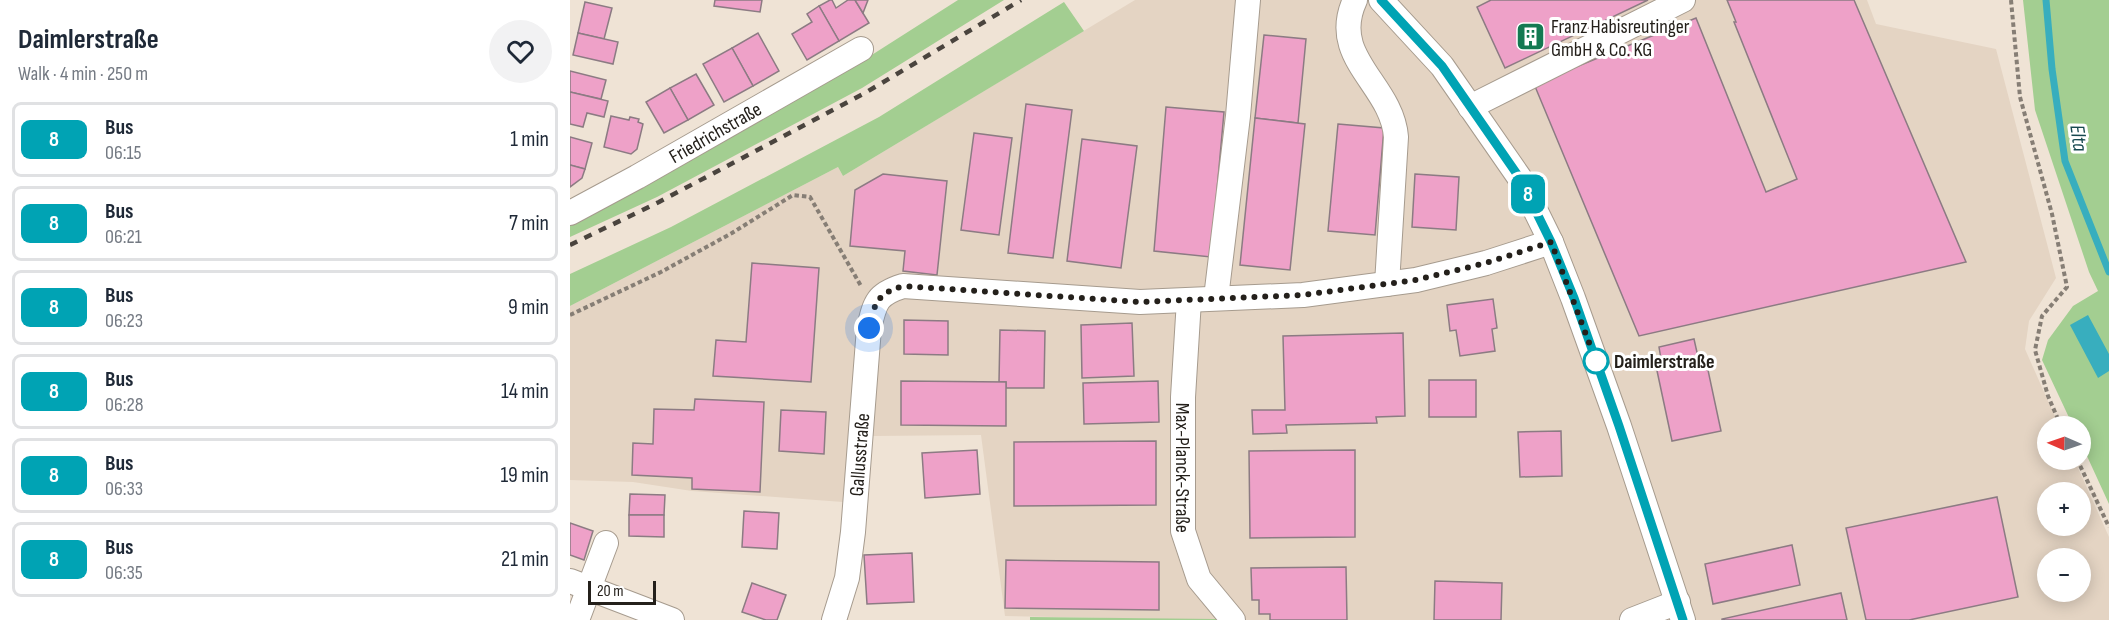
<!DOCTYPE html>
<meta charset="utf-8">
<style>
:root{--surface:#fff;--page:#f2f2f3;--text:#1f2937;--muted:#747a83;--line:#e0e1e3}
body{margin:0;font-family:"Sofia Sans Condensed",sans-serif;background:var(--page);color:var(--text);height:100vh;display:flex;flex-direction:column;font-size:22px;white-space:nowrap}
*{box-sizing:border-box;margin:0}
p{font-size:20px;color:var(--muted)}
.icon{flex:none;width:33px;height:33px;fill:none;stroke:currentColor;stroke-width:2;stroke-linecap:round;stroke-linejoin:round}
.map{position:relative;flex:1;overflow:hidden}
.side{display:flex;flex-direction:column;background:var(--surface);width:570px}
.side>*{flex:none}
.badge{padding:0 12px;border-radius:9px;font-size:21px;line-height:39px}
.needle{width:39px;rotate:272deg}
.fabs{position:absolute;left:1467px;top:416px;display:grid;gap:12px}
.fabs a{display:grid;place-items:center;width:54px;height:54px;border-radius:50%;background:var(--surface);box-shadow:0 3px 15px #0003;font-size:30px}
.scale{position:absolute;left:18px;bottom:15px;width:68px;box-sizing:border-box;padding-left:6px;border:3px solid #24201b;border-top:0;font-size:16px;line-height:21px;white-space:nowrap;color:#24201b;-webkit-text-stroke:4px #fff;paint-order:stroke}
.you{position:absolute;width:30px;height:30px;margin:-15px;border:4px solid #fff;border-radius:50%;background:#1a73e8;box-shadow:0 0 0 9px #1a73e833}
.map>.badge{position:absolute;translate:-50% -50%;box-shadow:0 0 0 3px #fff}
.round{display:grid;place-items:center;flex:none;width:63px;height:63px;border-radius:32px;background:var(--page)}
.head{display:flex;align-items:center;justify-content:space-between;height:102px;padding:0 18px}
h1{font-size:28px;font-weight:700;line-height:45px}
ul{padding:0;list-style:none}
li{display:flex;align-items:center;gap:18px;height:75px;margin:0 12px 9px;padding:0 6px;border:3px solid var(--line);border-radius:9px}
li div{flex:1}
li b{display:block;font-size:22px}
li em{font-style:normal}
li .badge{min-width:66px;font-weight:700;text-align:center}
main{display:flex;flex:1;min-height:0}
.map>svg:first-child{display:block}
.commercial{fill:#e4d4c3;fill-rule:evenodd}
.green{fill:#a3ce91}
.water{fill:#38aebe}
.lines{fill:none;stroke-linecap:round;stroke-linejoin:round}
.stream{stroke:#38aebe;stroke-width:7}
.building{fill:#eea1c8;stroke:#8c7b83;stroke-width:1.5}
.minor-casing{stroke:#a69b8e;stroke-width:26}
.path{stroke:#867e75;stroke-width:4;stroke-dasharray:4.5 3;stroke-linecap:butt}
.minor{stroke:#fff;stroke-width:24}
.rail{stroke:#4a443e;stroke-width:4.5;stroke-dasharray:8 8;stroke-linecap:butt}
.line-casing{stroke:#fff;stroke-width:14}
.line{stroke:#00a3b4;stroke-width:9}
.walk{stroke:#24201b;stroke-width:6;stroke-dasharray:0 10.8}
.stop-dot{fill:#fff;stroke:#00a3b4;stroke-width:3}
.labels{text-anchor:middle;stroke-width:6;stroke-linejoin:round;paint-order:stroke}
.poi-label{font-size:20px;fill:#24201b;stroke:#fff;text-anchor:start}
.street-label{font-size:20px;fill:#24201b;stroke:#fff}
.stop-label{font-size:20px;font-weight:bold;fill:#24201b;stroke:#fff;text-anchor:start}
.water-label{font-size:21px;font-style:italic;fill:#174950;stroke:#fff}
</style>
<main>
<section class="side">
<div class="head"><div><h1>Daimlerstraße</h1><p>Walk · 4 min · 250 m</p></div><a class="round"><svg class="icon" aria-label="heart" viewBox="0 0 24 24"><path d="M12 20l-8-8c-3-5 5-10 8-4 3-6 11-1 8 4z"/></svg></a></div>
<ul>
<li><span class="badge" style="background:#00a3b4;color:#fff">8</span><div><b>Bus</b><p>06:15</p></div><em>1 min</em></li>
<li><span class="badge" style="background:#00a3b4;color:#fff">8</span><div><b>Bus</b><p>06:21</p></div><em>7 min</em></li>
<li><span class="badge" style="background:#00a3b4;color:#fff">8</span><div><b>Bus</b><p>06:23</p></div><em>9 min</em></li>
<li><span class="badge" style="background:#00a3b4;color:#fff">8</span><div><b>Bus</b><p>06:28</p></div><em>14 min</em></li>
<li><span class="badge" style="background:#00a3b4;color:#fff">8</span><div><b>Bus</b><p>06:33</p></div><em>19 min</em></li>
<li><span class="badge" style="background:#00a3b4;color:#fff">8</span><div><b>Bus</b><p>06:35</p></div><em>21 min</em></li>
</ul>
</section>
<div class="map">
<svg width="1539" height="620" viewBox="0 0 1539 620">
<rect width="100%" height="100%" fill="#efe3d5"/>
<!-- commercial -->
<path class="commercial" d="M565 0H1297L1306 24 1426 49 1486 278 1459 321 1455 349 1489 426H1478V459H1504L1539 537V620H648L435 616 411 435 303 436 273 502 122 491 63 482 0 480V306L268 167 273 176ZM1478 492H1510V525H1478ZM1478 558H1510V591H1478Z"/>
<!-- green -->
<g class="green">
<polygon points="388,0 434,0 292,88 87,197 0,237 0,220 297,58"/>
<polygon points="1453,0 1539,0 1539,504 1511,443 1510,426 1503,426 1472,360 1478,340 1503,306 1528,291 1519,272 1465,110"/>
<polygon points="494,2 514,31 273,176 268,167 0,306 0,274 101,227 309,117"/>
<polygon points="460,617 646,619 648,620 460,620"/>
</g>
<!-- water -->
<polygon class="water" points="1518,315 1539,354 1539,371 1528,378 1500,325"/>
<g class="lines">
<!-- stream -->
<polyline class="stream" points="1476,0 1482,69 1495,161 1539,272"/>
</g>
<!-- building -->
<g class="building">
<polygon points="145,0 192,0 190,12 144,6"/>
<polygon points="260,0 262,0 266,8 278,0 285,0 299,23 269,41 249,6"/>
<polygon points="285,0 298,0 293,13"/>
<polygon points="921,0 1078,0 935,68 907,7"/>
<polygon points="1157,0 1284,0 1396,262 1069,336 964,84 1126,18 1196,192 1227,179 1164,22 1166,22"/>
<polygon points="15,2 42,8 34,39 8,33"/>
<polygon points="249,6 269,41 237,60 222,34 242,22 237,14"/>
<polygon points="8,33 48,42 43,64 3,55"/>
<polygon points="188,33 209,71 183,86 162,48"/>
<polygon points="694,35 736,39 728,123 685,118"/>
<polygon points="162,48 183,86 154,102 133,64"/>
<polygon points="0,71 36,80 31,99 0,92"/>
<polygon points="126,74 144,105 118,120 100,88"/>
<polygon points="100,88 118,120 94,133 76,102"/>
<polygon points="0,92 38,101 34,117 17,113 13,127 0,124"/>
<polygon points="456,104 502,110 483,258 438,253"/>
<polygon points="596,107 654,112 641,257 584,251"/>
<polygon points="41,116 59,120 60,117 69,119 68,122 73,124 67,149 61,154 34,147"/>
<polygon points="685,118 735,124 720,270 670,265"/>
<polygon points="768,124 814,128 805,235 758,231"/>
<polygon points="404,133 442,138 429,235 391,230"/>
<polygon points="0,137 22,143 15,169 0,165"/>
<polygon points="512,139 567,146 551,268 497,261"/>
<polygon points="0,165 15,169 12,178 0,187"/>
<polygon points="313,174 377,181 367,275 333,271 335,251 280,246 285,190"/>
<polygon points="845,174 889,177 886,230 842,227"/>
<polygon points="182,263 249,268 241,382 143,376 146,340 176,342"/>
<polygon points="923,299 927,328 922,329 925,351 890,356 886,330 880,331 877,305"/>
<polygon points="334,320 378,321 378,355 334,354"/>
<polygon points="562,323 564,376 512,378 511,325"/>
<polygon points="430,330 475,331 474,388 436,388 436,382 429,382"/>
<polygon points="833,333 835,416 806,417 807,423 716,425 717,433 683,434 682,410 715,410 713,336"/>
<polygon points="1124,339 1128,357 1135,356 1151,431 1102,441 1086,366 1092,365 1089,347"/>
<rect x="859" y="380" width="47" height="37"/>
<polygon points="331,381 436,382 436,426 331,425"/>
<polygon points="588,381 589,422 514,424 513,383"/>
<polygon points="125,399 194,402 190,492 122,489 122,478 62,475 63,443 83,444 84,409 124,410"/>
<polygon points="211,410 256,412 254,454 209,451"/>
<polygon points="991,431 992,476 950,477 948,432"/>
<polygon points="586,441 586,505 444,506 444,442"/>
<polygon points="407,450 410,494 355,498 352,453"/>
<polygon points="785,450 785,537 680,538 679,451"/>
<polygon points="60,494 95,495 94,515 59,515"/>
<polygon points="1427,497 1448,597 1339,620 1296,620 1276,528"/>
<polygon points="174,511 209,513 207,549 172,547"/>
<polygon points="59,515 94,515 94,537 59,536"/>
<polygon points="0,523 23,531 14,560 0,555"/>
<polygon points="1222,545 1230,585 1143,604 1135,564"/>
<polygon points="342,553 344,602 297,604 294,555"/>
<polygon points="436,560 589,562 589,610 435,608"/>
<polygon points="776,567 777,620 700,620 700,614 689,614 689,600 682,600 681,568"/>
<polygon points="865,581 932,583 931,620 864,620"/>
<polygon points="182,583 216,595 207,620 196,620 172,612"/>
<polygon points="1271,593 1277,620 1152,620 1152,619"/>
</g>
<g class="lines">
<defs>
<g id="minor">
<path d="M785 0C758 58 822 84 826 137L817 284"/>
<polyline points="811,0 872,66 949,177 981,242 1003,298 1049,426 1113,620"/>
<polyline points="900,107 1113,0"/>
<path id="s1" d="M0 213 67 177 291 49"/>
<polyline points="646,298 668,116 678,0"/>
<path id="s2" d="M619 300 613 397V531L629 579 663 620"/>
<polyline points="0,581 102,620"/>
<polyline points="7,620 36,543"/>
<path id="s3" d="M264 620 277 578 283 532 299 328C305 302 307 294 333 286L570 302 733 295 846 280 916 263 981 242"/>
<polyline points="1062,620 1108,602"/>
</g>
</defs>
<!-- minor casing -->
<use href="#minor" class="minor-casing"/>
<!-- path -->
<g class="path">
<polyline points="1441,0 1450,97 1482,214 1497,287 1472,316 1465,350 1478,396 1491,426"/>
<polyline points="0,315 91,272 162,233 223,195 240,197 291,286"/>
<polyline points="1507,459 1539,527"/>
</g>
<!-- minor -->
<use href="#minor" class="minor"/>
<!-- rail -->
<polyline class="rail" points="0,245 89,202 295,93 451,0"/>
</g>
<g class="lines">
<defs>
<polyline id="line" points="811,0 872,66 949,177 981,242 1004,298 1049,426 1113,620"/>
</defs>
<!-- line casing -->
<use href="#line" class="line-casing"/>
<!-- line -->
<use href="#line" class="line"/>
<!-- walk -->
<path class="walk" d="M299 328C305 302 307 294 333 286L570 302 733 295 846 280 916 263 981 242 1026 361"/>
</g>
<!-- icons -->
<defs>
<symbol id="building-square" viewBox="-11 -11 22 22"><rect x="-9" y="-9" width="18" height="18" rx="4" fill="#147952" stroke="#fff"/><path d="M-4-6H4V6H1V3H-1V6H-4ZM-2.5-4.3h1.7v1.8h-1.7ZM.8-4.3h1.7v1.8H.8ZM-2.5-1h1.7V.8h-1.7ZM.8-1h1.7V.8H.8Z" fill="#fff"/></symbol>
</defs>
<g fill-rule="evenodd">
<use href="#building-square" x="944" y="20" width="33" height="33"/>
</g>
<!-- markers -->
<circle class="stop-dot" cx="1026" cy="361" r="12"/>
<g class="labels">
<!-- poi labels -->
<g class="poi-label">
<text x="981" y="33">Franz Habisreutinger<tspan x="981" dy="23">GmbH &amp; Co. KG</tspan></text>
</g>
<!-- street labels -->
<g class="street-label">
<text dy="7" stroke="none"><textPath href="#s1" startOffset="166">Friedrichstraße</textPath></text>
<text dy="7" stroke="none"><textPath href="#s3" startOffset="168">Gallusstraße</textPath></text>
<text dy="7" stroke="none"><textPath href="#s2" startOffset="168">Max-Planck-Straße</textPath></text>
</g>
<!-- stop labels -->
<g class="stop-label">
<text x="1044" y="368">Daimlerstraße</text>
</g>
<!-- water labels -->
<g class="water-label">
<text transform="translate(1509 138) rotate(82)" y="7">Elta</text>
</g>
</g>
</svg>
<div class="fabs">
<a><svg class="needle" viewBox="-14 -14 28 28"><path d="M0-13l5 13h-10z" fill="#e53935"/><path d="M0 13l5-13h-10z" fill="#747a83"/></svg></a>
<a>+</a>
<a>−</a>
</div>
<div class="scale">20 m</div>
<div class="you" style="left:299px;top:328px"></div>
<b class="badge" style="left:958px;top:194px;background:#00a3b4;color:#fff">8</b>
</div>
</main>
